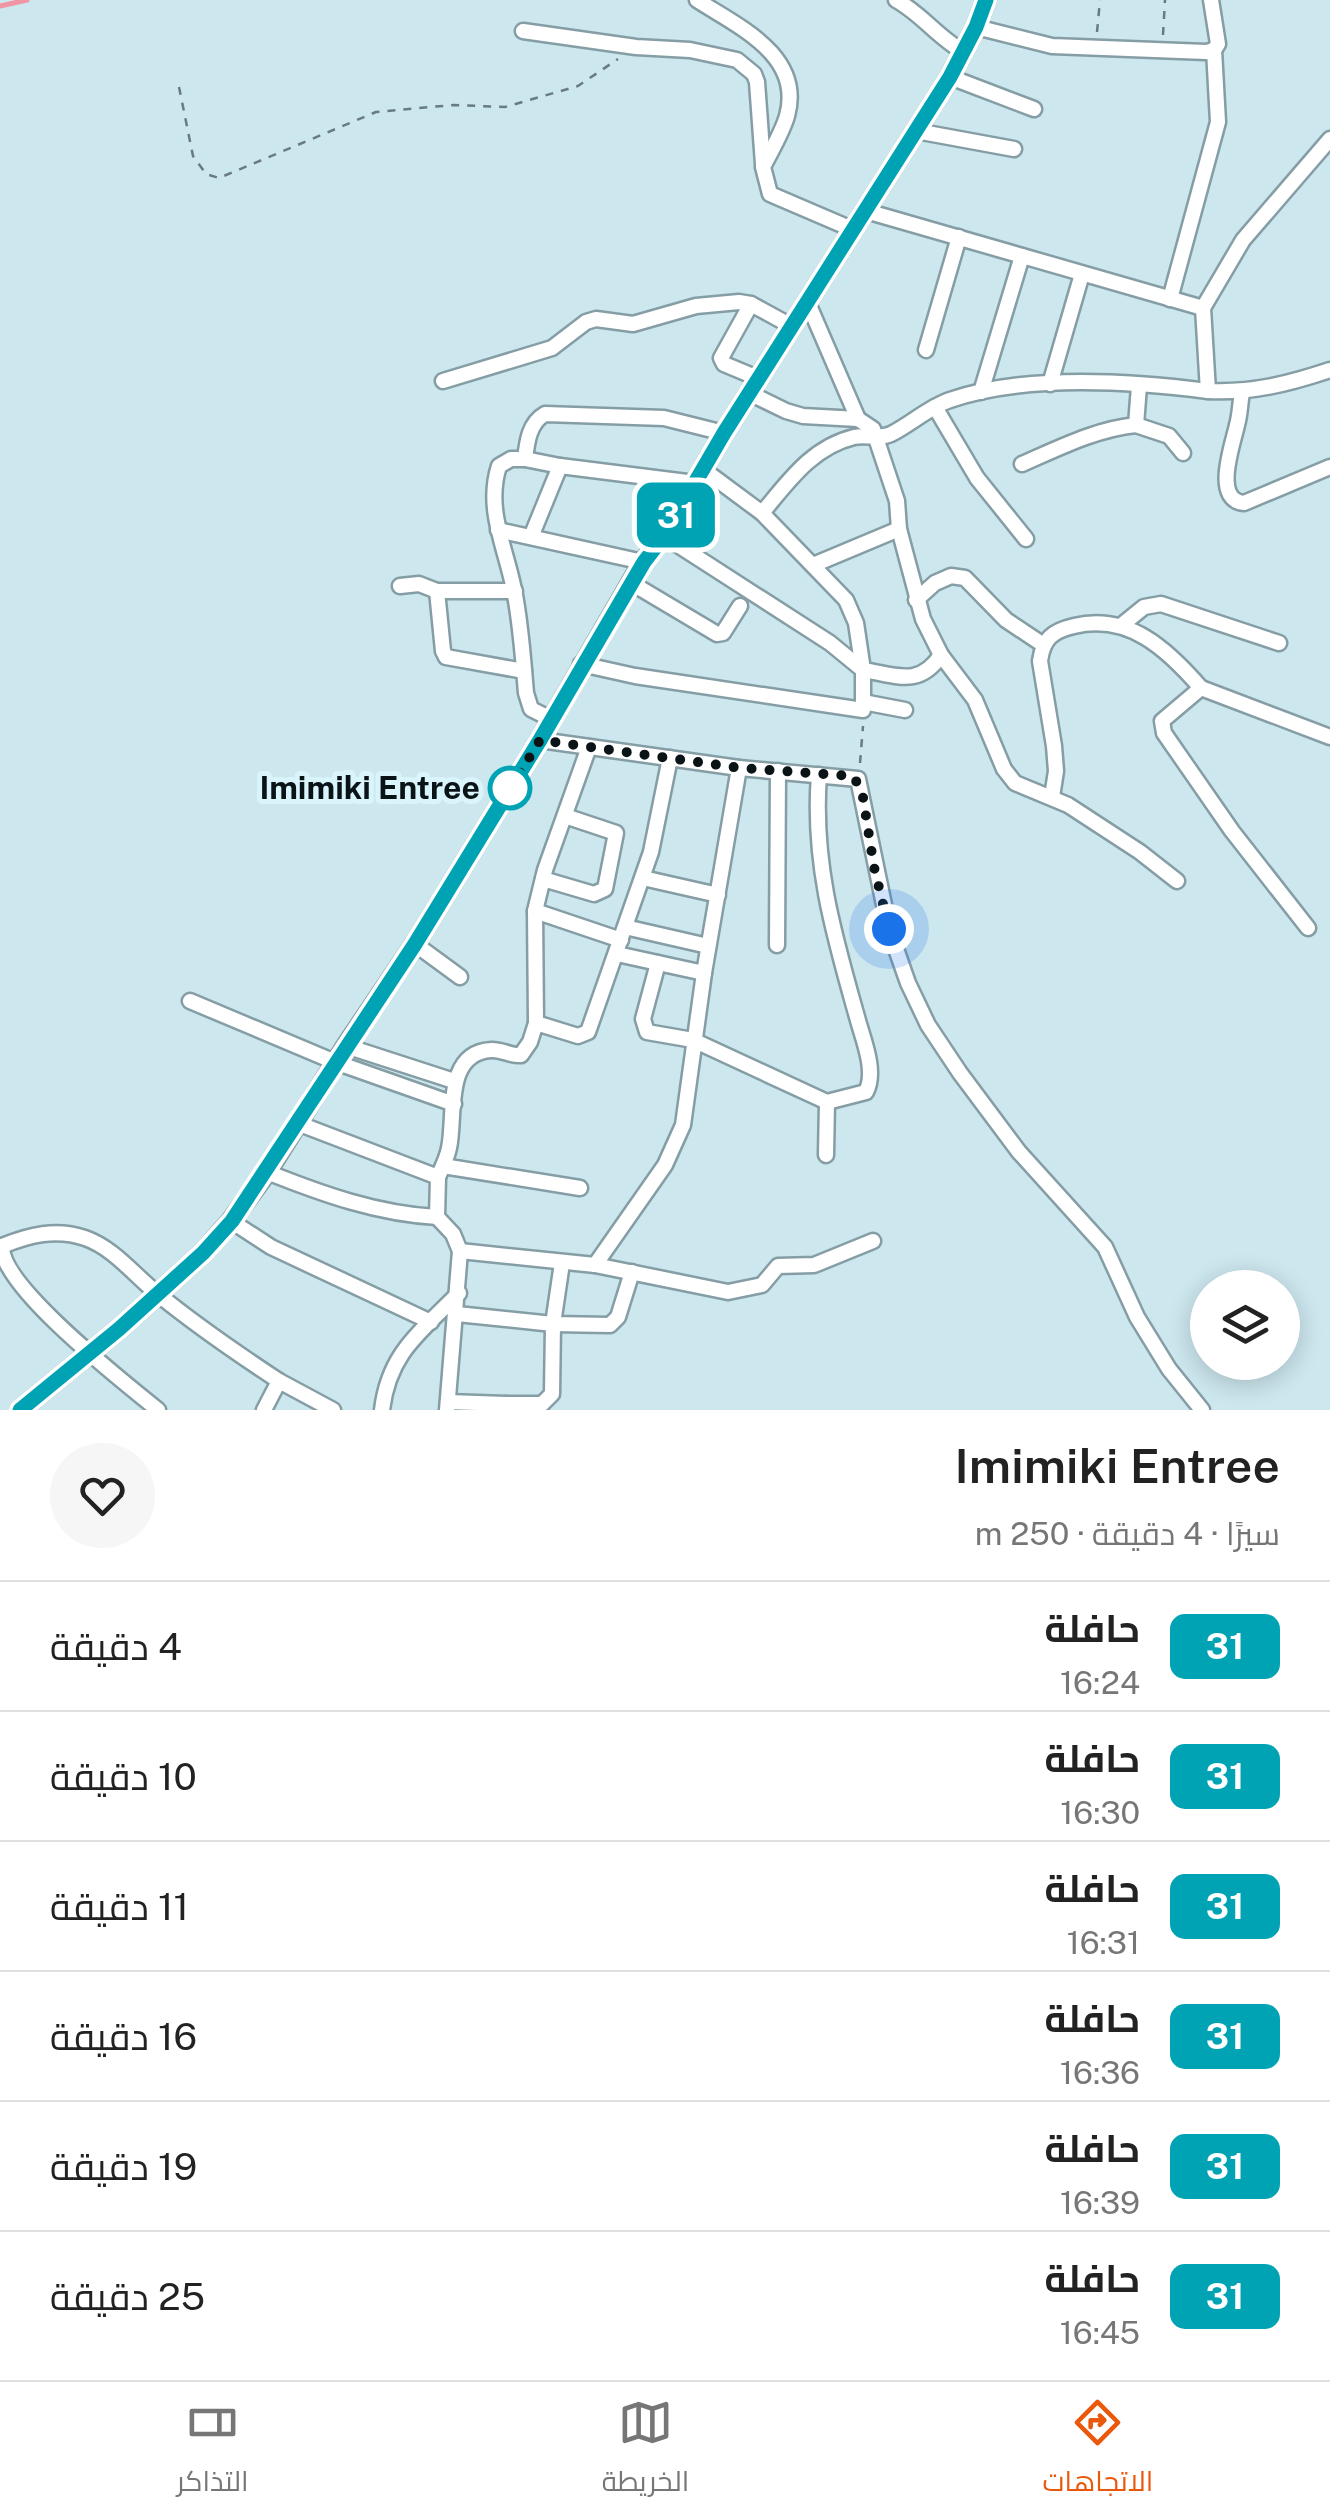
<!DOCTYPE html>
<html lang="ar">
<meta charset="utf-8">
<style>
:root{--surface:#fff;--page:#f6f6f6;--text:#222;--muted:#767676;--line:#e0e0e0;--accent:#ea580c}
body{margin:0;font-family:"Public Sans",Cairo,sans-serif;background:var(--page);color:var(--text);direction:rtl;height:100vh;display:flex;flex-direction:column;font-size:38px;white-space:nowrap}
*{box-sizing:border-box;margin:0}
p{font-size:32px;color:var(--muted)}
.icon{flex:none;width:55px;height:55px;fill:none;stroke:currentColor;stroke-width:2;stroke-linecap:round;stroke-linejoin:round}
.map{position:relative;height:1410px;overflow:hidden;direction:ltr}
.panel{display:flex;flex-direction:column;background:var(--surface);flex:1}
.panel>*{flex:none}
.badge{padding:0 20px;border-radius:15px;font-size:35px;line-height:65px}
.tools{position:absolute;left:1190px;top:1270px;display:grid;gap:20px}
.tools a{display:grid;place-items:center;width:110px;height:110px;border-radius:50%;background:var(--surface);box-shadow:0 5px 25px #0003;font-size:50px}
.you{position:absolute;width:50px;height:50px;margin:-25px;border:8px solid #fff;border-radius:50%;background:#1a73e8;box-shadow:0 0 0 15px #1a73e833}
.map>.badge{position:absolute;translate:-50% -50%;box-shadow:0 0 0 5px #fff}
.round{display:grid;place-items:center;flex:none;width:105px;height:105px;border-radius:52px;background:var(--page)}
.head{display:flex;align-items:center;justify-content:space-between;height:170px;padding:0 50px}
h1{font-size:48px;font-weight:600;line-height:75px}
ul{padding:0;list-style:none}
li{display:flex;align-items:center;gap:30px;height:130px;padding:0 50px;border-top:2px solid var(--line)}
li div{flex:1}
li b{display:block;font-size:38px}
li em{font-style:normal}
li .badge{min-width:110px;font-weight:700;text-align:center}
.tab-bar{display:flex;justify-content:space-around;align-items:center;height:140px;border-top:2px solid var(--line);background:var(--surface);font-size:28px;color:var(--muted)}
.tab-bar a{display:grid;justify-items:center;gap:5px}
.tab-bar .selected{color:var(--accent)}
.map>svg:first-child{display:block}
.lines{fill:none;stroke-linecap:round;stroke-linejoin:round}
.stream{stroke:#f194a4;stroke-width:5}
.minor-casing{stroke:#859da4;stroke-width:19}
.tertiary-casing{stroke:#859da4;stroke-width:22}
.path{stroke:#697b80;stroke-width:2.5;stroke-dasharray:8 8;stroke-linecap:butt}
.minor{stroke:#fff;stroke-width:14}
.tertiary{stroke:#fff;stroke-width:18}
.line-casing{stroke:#fff;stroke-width:22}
.line{stroke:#00a3b4;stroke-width:15}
.walk{stroke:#0a1316;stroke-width:10;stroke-dasharray:0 18}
.stop-dot{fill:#fff;stroke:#00a3b4;stroke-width:5}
.labels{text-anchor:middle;stroke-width:10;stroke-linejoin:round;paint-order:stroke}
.stop-label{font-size:32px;font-weight:bold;fill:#0a1316;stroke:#daf4fc;text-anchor:end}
</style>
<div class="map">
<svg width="1330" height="1410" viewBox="0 0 1330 1410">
<rect width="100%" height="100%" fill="#cde7ef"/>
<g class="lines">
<!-- stream -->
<polyline class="stream" points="0,6 27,0"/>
<defs>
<g id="minor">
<path d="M697 0C737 26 804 55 787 116 782 133 771 151 763 167L770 194 854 230"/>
<path d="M896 0C922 14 938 38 964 52"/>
<polyline points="976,27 1052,46 1206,52 1214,50 1218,44 1211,0"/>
<polyline points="523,31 636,47 690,50 737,60 754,74 757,82 763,164"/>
<polyline points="950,77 1034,109"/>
<polyline points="916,131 1014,149"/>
<path d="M1330 139 1243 240 1203 308 1208 391C1252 393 1288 384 1330 370"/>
<polyline points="866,211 1203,308"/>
<polyline points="1170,299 1218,122 1214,50"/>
<polyline points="808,303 858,419"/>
<polyline points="751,304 721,358 724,364 760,379"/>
<polyline points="926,350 959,237"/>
<polyline points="443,381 552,348 586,322 596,319 633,324 696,306 739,302 751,304 793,327"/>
<polyline points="1050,384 1082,274"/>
<polyline points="981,392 1022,256"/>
<path d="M1242 393C1240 403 1240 415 1237 425 1233 444 1212 500 1244 503L1330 467"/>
<polyline points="751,394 786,411 803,416 858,419 873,429 897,501 899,529 923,619 941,655 975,700 1004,769 1015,783 1068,805 1140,852 1177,881"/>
<polyline points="935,407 977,478 1026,539"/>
<polyline points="1136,425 1169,436 1183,453"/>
<path d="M525 459C527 442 529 423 545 414L664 418 724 433"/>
<path d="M1022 464C1059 448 1096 429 1136 425L1139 386"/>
<path d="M704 470 762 513 846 600 856 623 863 670C896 675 919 688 941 655"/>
<path d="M762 513C788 482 812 447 854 437 867 434 877 440 891 434 911 424 929 407 950 400 1025 374 1130 381 1208 391"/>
<polyline points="498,530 643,562"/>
<polyline points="531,537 560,466"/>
<polyline points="813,565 899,529"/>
<polyline points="633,584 717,634 723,633 740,606"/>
<polyline points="400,586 419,584 437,591 515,591"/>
<polyline points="437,591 443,651 446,657 524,671"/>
<polyline points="916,600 935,583 951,576 965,578 1006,620 1042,644"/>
<polyline points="1123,624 1144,607 1161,604 1279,643"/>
<polyline points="581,664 635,676 863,710 863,670 830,643 664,536"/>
<polyline points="1201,688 1330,737"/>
<polyline points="863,702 905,710"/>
<path d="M551 719 531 709 526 693C523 659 521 624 514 590 506 548 485 509 499 466L511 459H525L560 466 695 483"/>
<polyline points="540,740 739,768 704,973 683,1125 665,1165 595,1265"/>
<polyline points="739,768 858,779 889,929 908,983 928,1025 960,1073 1019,1152 1105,1247 1137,1317 1169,1369 1202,1410"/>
<path d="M1052 797 1056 771 1054 746 1040 661C1043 639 1052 631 1074 626 1129 613 1167 649 1201 688L1162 721 1164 733 1232 831 1308 928"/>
<polyline points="643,878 718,895"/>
<polyline points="543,879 594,894 605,889 616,833 565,816"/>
<polyline points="535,911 621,940"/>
<polyline points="625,927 708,946"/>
<polyline points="415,944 460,977"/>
<polyline points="777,945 778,771"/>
<polyline points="617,954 658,963"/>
<path d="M704 973 658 963 643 1019 647 1032 693 1040 827 1102 866 1092C876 1073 865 1044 859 1024 835 939 812 864 819 775"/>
<polyline points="190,1001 335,1062 454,1104"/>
<polyline points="536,1023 535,911 545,870 589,747"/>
<polyline points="346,1046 454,1081"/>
<polyline points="297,1123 438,1177 437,1217 453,1234 460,1251 447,1410"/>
<polyline points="826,1155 827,1102"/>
<polyline points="443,1166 580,1188"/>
<path d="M267 1172C322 1194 378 1214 437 1217"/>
<path d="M438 1177C442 1168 447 1158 449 1148 456 1117 443 1053 491 1050 501 1049 510 1056 521 1055L530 1042 536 1023 578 1036 588 1032 651 852 670 758"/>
<polyline points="231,1221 271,1247 431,1322"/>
<polyline points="460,1251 595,1265 728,1292 762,1285 778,1266 814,1265 873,1241"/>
<polyline points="562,1263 553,1324 610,1325 618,1317 632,1272"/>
<polyline points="457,1314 553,1324 552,1394 542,1404 506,1404"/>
<polyline points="279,1381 333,1410"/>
<polyline points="448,1402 506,1404 506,1410"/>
<path d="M158 1410C125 1383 0 1286 2 1246 29 1235 56 1228 85 1238 114 1248 135 1276 159 1295 197 1326 238 1354 279 1381L264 1410"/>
<path d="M382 1410C389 1352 421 1332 459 1293"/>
</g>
<polyline id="tertiary" points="20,1410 119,1329 203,1253 231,1221 267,1172 346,1046 415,944 540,740 643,562 664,536 724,433 950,77 976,27 986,0"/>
</defs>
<!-- minor casing -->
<use href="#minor" class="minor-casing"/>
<!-- tertiary casing -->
<use href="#tertiary" class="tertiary-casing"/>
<!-- path -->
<g class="path">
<polyline points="1097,32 1100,0"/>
<polyline points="1163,35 1165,0"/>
<polyline points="179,87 193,156 206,174 219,178 376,112 453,105 505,107 578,86 618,59"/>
<polyline points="860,763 863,726"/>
</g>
<!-- minor -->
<use href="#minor" class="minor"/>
<!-- tertiary -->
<use href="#tertiary" class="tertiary"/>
</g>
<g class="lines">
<defs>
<polyline id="line" points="20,1410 119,1329 203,1253 232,1221 415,944 540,740 644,562 664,536 724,433 950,77 976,27 986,0"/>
</defs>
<!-- line casing -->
<use href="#line" class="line-casing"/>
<!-- line -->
<use href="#line" class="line"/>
<!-- walk -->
<polyline class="walk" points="510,788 506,796 540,740 740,768 853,776 862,791 874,867 889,929"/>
</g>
<!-- markers -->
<circle class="stop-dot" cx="510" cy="788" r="20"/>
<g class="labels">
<!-- stop labels -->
<g class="stop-label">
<text x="480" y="799">Imimiki Entree</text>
</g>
</g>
</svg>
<div class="tools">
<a><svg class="icon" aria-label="layers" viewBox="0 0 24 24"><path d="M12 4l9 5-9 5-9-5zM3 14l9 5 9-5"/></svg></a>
</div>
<div class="you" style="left:889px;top:929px"></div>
<b class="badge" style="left:676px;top:515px;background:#00a3b4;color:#fff">31</b>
</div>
<section class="panel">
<div class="head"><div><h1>Imimiki Entree</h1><p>سيرًا · 4 دقيقة · 250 m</p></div><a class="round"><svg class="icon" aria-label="heart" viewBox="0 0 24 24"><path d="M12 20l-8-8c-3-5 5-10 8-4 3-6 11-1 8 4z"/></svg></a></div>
<ul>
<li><span class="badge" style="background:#00a3b4;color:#fff">31</span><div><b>حافلة</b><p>16:24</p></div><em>4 دقيقة</em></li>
<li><span class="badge" style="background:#00a3b4;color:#fff">31</span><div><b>حافلة</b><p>16:30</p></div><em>10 دقيقة</em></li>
<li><span class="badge" style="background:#00a3b4;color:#fff">31</span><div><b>حافلة</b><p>16:31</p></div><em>11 دقيقة</em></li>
<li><span class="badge" style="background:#00a3b4;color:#fff">31</span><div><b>حافلة</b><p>16:36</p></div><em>16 دقيقة</em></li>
<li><span class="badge" style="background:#00a3b4;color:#fff">31</span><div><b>حافلة</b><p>16:39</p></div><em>19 دقيقة</em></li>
<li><span class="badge" style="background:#00a3b4;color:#fff">31</span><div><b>حافلة</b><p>16:45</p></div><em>25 دقيقة</em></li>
</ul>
</section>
<nav class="tab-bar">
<a class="selected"><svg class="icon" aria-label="directions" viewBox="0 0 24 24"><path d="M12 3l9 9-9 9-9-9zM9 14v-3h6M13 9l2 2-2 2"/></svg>الاتجاهات</a>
<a><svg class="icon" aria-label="map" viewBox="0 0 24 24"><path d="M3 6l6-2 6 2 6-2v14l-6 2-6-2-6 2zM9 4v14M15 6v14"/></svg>الخريطة</a>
<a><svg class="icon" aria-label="tickets" viewBox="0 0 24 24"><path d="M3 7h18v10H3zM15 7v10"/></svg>التذاكر</a>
</nav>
